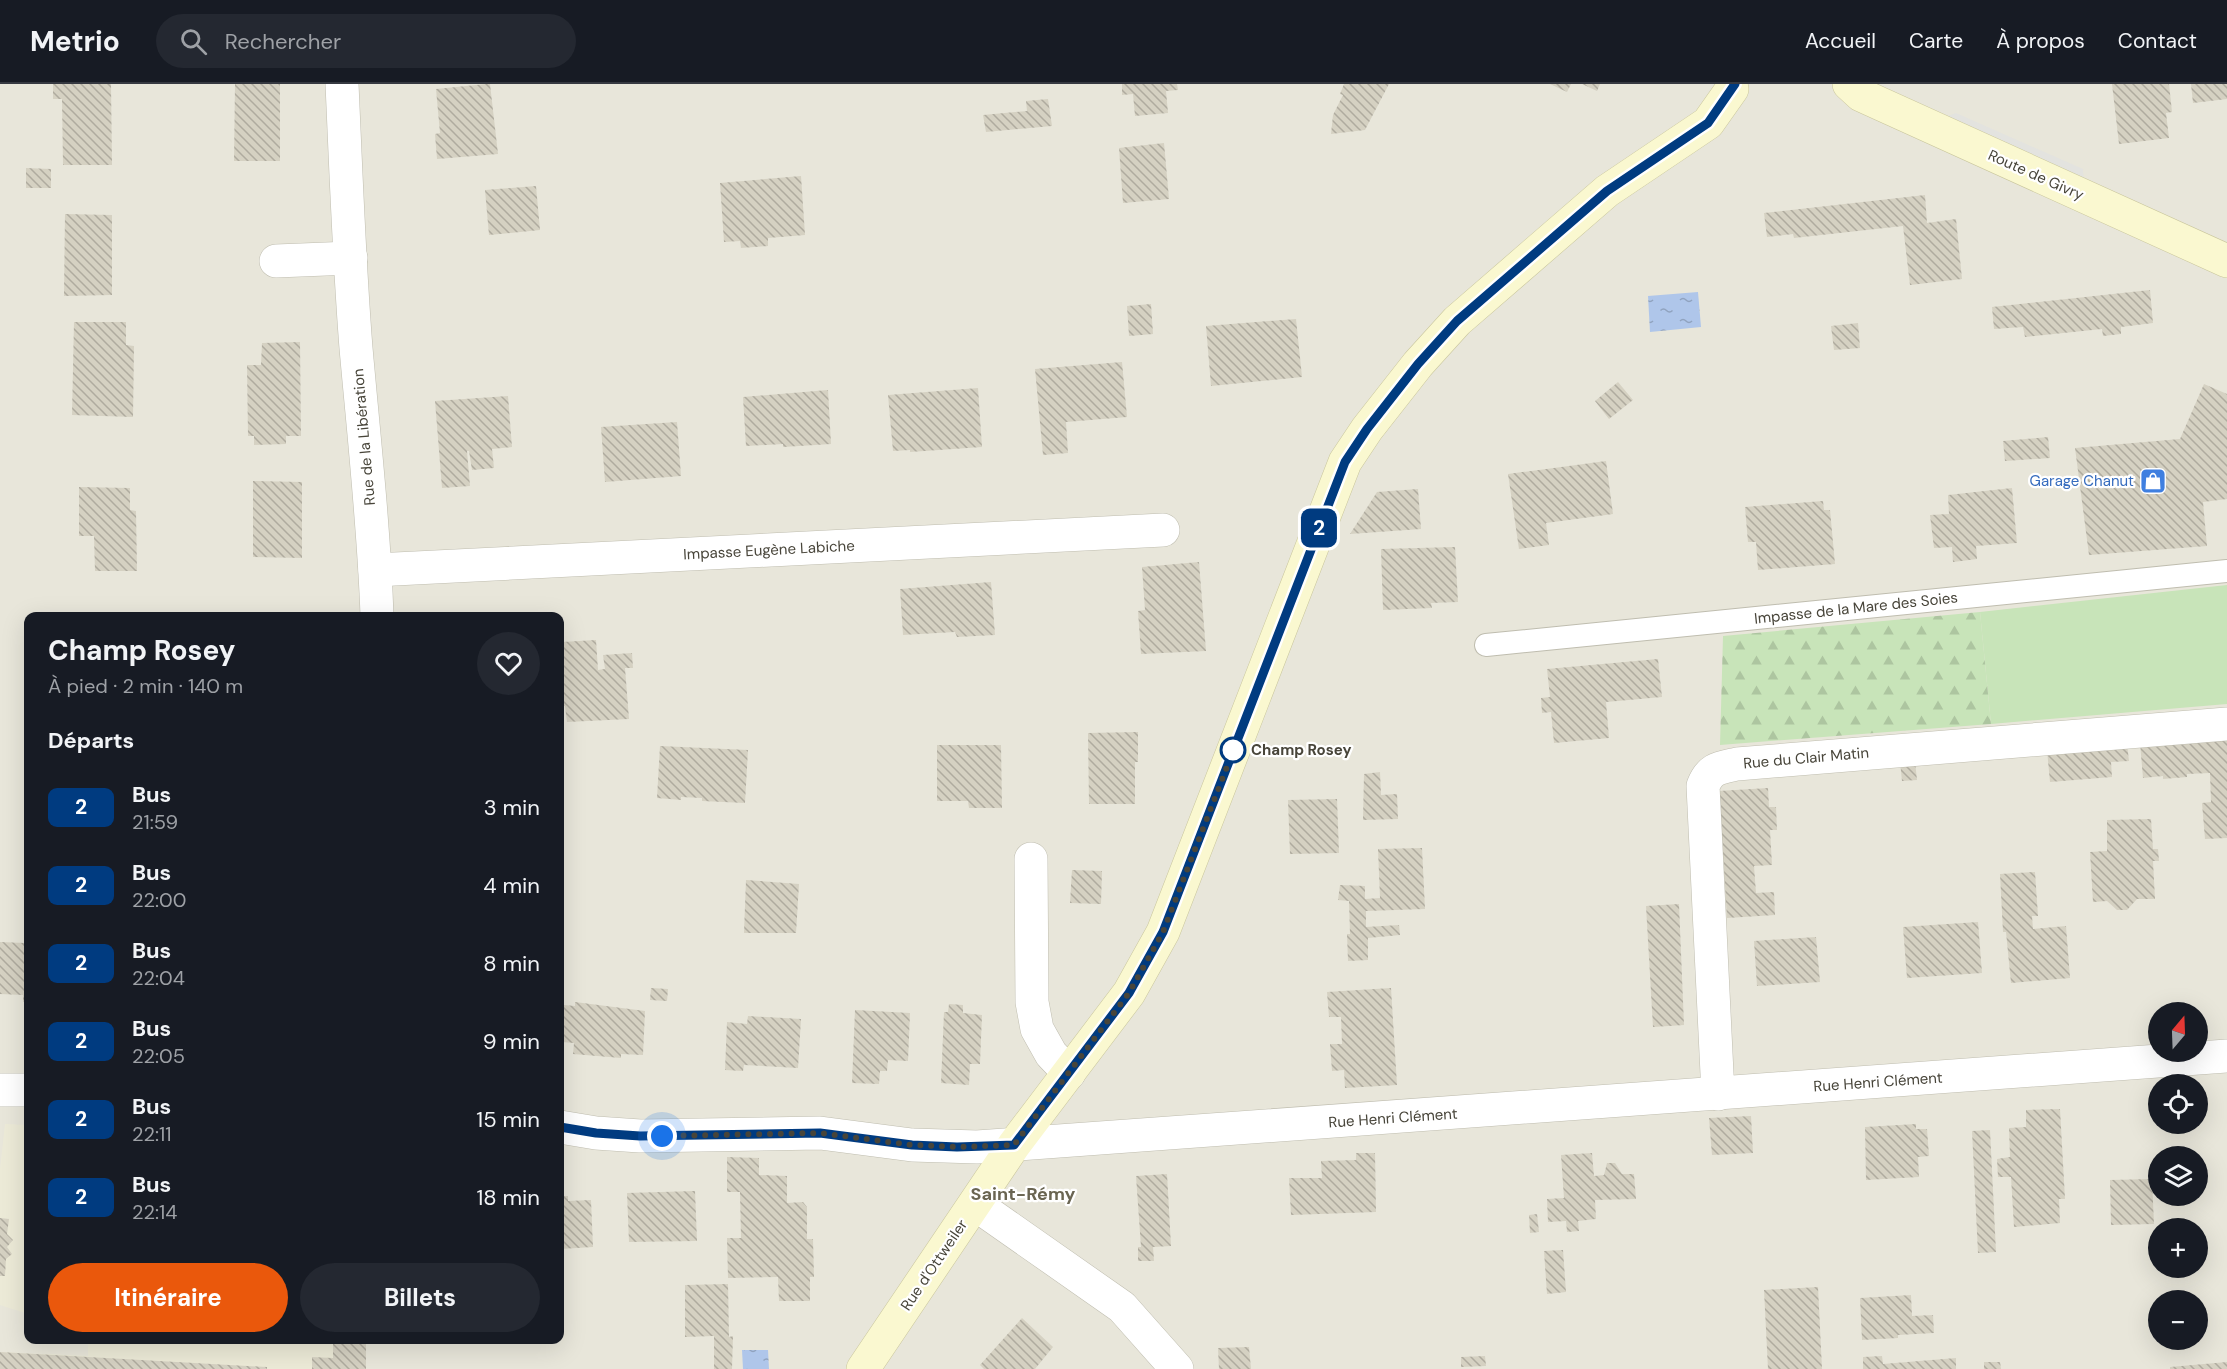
<!DOCTYPE html>
<html lang="fr">
<meta charset="utf-8">
<style>
:root{--surface:#171b24;--page:#242831;--text:#f1f3f6;--muted:#9ea1a6;--line:#363941;--accent:#ea580c}
body{margin:0;font-family:"DM Sans",sans-serif;background:var(--page);color:var(--text);height:100vh;display:flex;flex-direction:column;font-size:22px;white-space:nowrap}
*{box-sizing:border-box;margin:0}
p{font-size:20px;color:var(--muted)}
.icon{flex:none;width:33px;height:33px;fill:none;stroke:currentColor;stroke-width:2;stroke-linecap:round;stroke-linejoin:round}
.map{position:relative;flex:1;overflow:hidden}
.side{position:absolute;left:24px;top:528px;width:540px;height:732px;display:flex;flex-direction:column;background:var(--surface);border-radius:12px;box-shadow:0 6px 24px #0002}
.side>*{flex:none}
.badge{padding:0 12px;border-radius:9px;font-size:21px;line-height:39px}
.needle{width:39px;rotate:19deg}
.tools{position:absolute;left:2148px;top:918px;display:grid;gap:12px}
.tools a{display:grid;place-items:center;width:60px;height:60px;border-radius:50%;background:var(--surface);box-shadow:0 6px 24px #0002;font-size:30px}
.you{position:absolute;width:30px;height:30px;margin:-15px;border:4px solid #fff;border-radius:50%;background:#1a73e8;box-shadow:0 0 0 9px #1a73e833}
.map>.badge{position:absolute;translate:-50% -50%;box-shadow:0 0 0 3px #fff}
h2{padding:0 24px;font-size:22px;line-height:54px}
.round{display:grid;place-items:center;flex:none;width:63px;height:63px;border-radius:32px;background:var(--page)}
.headline{display:flex;align-items:center;justify-content:space-between;height:102px;padding:0 24px}
h1{font-size:28px;font-weight:700;line-height:45px}
.action{display:flex;gap:12px;margin-top:auto;padding:12px 24px}
.action a{flex:1;height:69px;border-radius:36px;background:var(--accent);color:#fff;font-size:24px;font-weight:700;line-height:69px;text-align:center}
.action a+a{background:var(--page);color:var(--text)}
ul{padding:0;list-style:none}
li{display:flex;align-items:center;gap:18px;height:78px;padding:0 24px}
li div{flex:1}
li b{display:block;font-size:22px}
li em{font-style:normal}
li .badge{min-width:66px;font-weight:700;text-align:center}
header{display:flex;align-items:center;gap:36px;box-sizing:border-box;height:84px;padding:0 30px;background:var(--surface);border-bottom:2px solid var(--line)}
header strong{font-size:28px}
nav{display:flex;gap:33px;margin-inline-start:auto;font-size:21px}
.search{width:420px;height:54px;background:var(--page);display:flex;align-items:center;gap:15px;box-sizing:border-box;padding:0 21px;border-radius:33px;color:var(--muted);font-size:22px}
.map>svg:first-child{display:block}
.residential{fill:#e8e6da;fill-rule:evenodd}
.education{fill:#ecead7}
.grass{fill:#c8e4b9}
.forest{fill:url(#forest-firs)}
.parking{fill:#e3e3df}
.water{fill:url(#water-ripples)}
.building{fill:url(#building-back-hatch)}
.lines{fill:none;stroke-linecap:round;stroke-linejoin:round}
.lane-casing{stroke:#bfbdaf;stroke-width:24}
.street-casing{stroke:#bfbdaf;stroke-width:34}
.secondary-casing{stroke:#c9c69c;stroke-width:34}
.lane{stroke:#fff;stroke-width:22}
.street{stroke:#fff;stroke-width:33}
.secondary{stroke:#faf8d0;stroke-width:33}
.line-casing{stroke:#fff;stroke-width:14}
.line{stroke:#003b80;stroke-width:9}
.walk{stroke:#48453a;stroke-width:6;stroke-dasharray:0 10.8}
.stop-dot{fill:#fff;stroke:#003b80;stroke-width:3}
.labels{text-anchor:middle;stroke-width:4.5;stroke-linejoin:round;paint-order:stroke}
.street-label{font-size:15px;fill:#48453a;stroke:#fff}
.shop-label{font-size:15px;fill:#366cbe;stroke:#fff;text-anchor:end}
.stop-label{font-size:15px;font-weight:bold;fill:#48453a;stroke:#fff;text-anchor:start}
.quarter-label{font-size:18px;font-weight:bold;fill:#6a6552;stroke:#fff}
</style>
<header>
<strong>Metrio</strong>
<div class="search"><svg class="icon" aria-label="search" viewBox="0 0 24 24"><circle cx="10" cy="10" r="6"/><path d="M15 15l6 6"/></svg>Rechercher</div>
<nav><a>Accueil</a><a>Carte</a><a>À propos</a><a>Contact</a></nav>
</header>
<div class="map">
<svg width="2227" height="1285" viewBox="0 0 2227 1285">
<defs>
<pattern id="forest-firs" width="22" height="20" patternUnits="userSpaceOnUse" patternTransform="scale(1.5)"><rect width="22" height="20" fill="#c8e4b9"/><path d="M5 1l3.5 6h-7zM16 11l3.5 6h-7z" fill="#adc5a0"/></pattern>
<pattern id="water-ripples" width="26" height="14" patternUnits="userSpaceOnUse" patternTransform="scale(1.5)"><rect width="26" height="14" fill="#afc6ea"/><path d="M2 4q2-2 4 0t4 0M15 11q2-2 4 0t4 0" fill="none" stroke="#90a3bf"/></pattern>
<pattern id="building-back-hatch" width="6" height="6" patternUnits="userSpaceOnUse" patternTransform="scale(1.5)"><rect width="6" height="6" fill="#d5d1c2"/><path d="M-1 5l2 2M0 0l6 6M5-1l2 2" fill="none" stroke="#afab9f"/></pattern>
</defs>
<rect width="100%" height="100%" fill="#f4f3ec"/>
<!-- residential -->
<path class="residential" d="M0 0H2227V1285H0ZM28 532H560V1256H28ZM2158 928H2198V968H2158ZM2158 1000H2198V1040H2158ZM2158 1072H2198V1112H2158ZM2158 1144H2198V1184H2158ZM2158 1216H2198V1256H2158Z"/>
<!-- education -->
<g class="education">
<polygon points="5,1040 28,1041 28,1230 0,1221 0,1085"/>
<polygon points="88,1256 366,1256 366,1285 0,1285 0,1268 88,1272"/>
</g>
<!-- grass -->
<polygon class="grass" points="2227,501 2227,620 1991,640 1980,528"/>
<!-- forest -->
<polygon class="forest" points="1980,528 1991,640 1720,661 1723,552"/>
<!-- parking -->
<polygon class="parking" points="1956,29 2083,85 2084,105 1934,37"/>
<!-- water -->
<g class="water">
<polygon points="1698,208 1701,243 1650,248 1648,212"/>
<polygon points="768,1266 769,1285 743,1285 742,1266"/>
</g>
<!-- building -->
<g class="building">
<polygon points="53,0 111,0 112,81 63,81 62,15 53,15"/>
<polygon points="235,0 280,0 280,77 234,77"/>
<polygon points="486,0 490,0 498,70 437,75 435,50 440,49 436,5"/>
<polygon points="1122,0 1177,0 1178,6 1166,7 1168,29 1135,32 1133,10 1122,11"/>
<polygon points="1344,0 1389,0 1365,46 1331,50 1333,31 1343,11 1340,10"/>
<polygon points="1550,0 1571,0 1567,8"/>
<polygon points="1582,0 1600,0 1597,7"/>
<polygon points="2112,0 2169,0 2172,28 2166,29 2169,54 2119,60"/>
<polygon points="2191,0 2227,0 2227,15 2193,19"/>
<polygon points="1048,15 1052,42 986,48 983,31 1027,27 1026,17"/>
<polygon points="1164,59 1169,115 1123,119 1119,64"/>
<polygon points="26,84 51,85 51,104 26,104"/>
<polygon points="801,92 805,151 768,154 768,162 741,164 740,157 724,158 720,99"/>
<polygon points="536,102 540,146 489,151 485,106"/>
<polygon points="1925,111 1927,139 1956,135 1962,195 1910,201 1903,142 1794,154 1793,150 1767,153 1764,129"/>
<polygon points="65,130 112,131 112,211 64,212"/>
<polygon points="2150,206 2153,239 2121,243 2121,250 2103,252 2102,245 2025,253 2023,243 1994,245 1992,223"/>
<polygon points="1151,220 1153,250 1129,252 1127,222"/>
<polygon points="1296,235 1302,293 1211,302 1206,242"/>
<polygon points="74,238 126,238 126,261 134,262 133,333 72,331"/>
<polygon points="1858,239 1860,264 1834,266 1831,242"/>
<polygon points="300,258 301,352 286,352 286,360 254,361 254,352 248,352 247,281 261,281 262,259"/>
<polygon points="1122,278 1127,333 1066,338 1068,369 1043,371 1035,285"/>
<polygon points="1618,298 1633,316 1609,335 1595,317"/>
<polygon points="2204,300 2227,310 2227,415 2203,418 2207,462 2089,471 2075,364 2180,355"/>
<polygon points="978,304 982,363 910,368 910,366 893,367 888,311"/>
<polygon points="828,306 831,360 783,363 783,360 746,362 743,313"/>
<polygon points="508,312 512,363 492,365 494,384 472,386 469,367 467,367 470,402 442,404 435,317"/>
<polygon points="677,338 681,392 605,398 601,343"/>
<polygon points="2048,353 2050,374 2005,377 2003,357"/>
<polygon points="1606,377 1613,430 1546,439 1549,461 1519,465 1508,390"/>
<polygon points="253,397 302,398 302,474 253,473"/>
<polygon points="79,403 130,404 130,426 136,427 137,487 95,487 94,452 79,452"/>
<polygon points="2012,404 2017,459 1976,462 1977,475 1953,478 1952,463 1934,464 1930,431 1949,430 1948,411"/>
<polygon points="1418,405 1421,445 1350,450 1377,408"/>
<polygon points="1823,417 1824,426 1830,426 1835,480 1758,486 1756,458 1748,458 1745,423"/>
<polygon points="1455,463 1458,518 1431,519 1432,524 1383,526 1381,465"/>
<polygon points="1199,478 1206,567 1141,570 1138,527 1145,526 1142,483"/>
<polygon points="991,498 995,551 957,553 955,548 903,551 900,505"/>
<polygon points="596,556 598,586 605,585 603,571 632,569 633,584 625,584 629,635 567,638 565,622 560,622 560,588 564,588 562,558"/>
<polygon points="1658,575 1662,613 1606,618 1609,654 1554,659 1551,628 1542,629 1541,614 1550,613 1547,585"/>
<polygon points="1138,648 1138,678 1135,678 1135,720 1089,720 1088,649"/>
<polygon points="2227,651 2227,754 2205,755 2202,719 2211,718 2210,689 2187,690 2187,693 2163,695 2163,692 2143,694 2140,659"/>
<polygon points="2127,660 2129,677 2111,678 2112,693 2050,698 2047,666"/>
<polygon points="937,661 1001,661 1002,724 969,724 968,717 937,717"/>
<polygon points="660,662 748,666 745,719 702,717 702,714 681,713 681,716 657,714"/>
<polygon points="1900,677 1915,677 1917,696 1902,697"/>
<polygon points="1380,688 1381,711 1397,710 1398,735 1363,736 1364,690"/>
<polygon points="1768,704 1769,723 1776,723 1777,746 1770,746 1772,781 1754,782 1756,809 1774,808 1775,831 1727,834 1719,707"/>
<polygon points="1337,715 1339,769 1290,770 1288,716"/>
<polygon points="2151,735 2153,765 2158,765 2159,777 2153,777 2155,815 2137,815 2127,826 2117,826 2107,817 2093,818 2090,768 2107,767 2107,736"/>
<polygon points="1422,764 1425,825 1366,827 1366,843 1399,841 1400,851 1368,854 1368,876 1348,877 1347,850 1350,850 1349,817 1338,816 1340,801 1365,802 1365,815 1380,814 1378,765"/>
<polygon points="1072,786 1102,787 1101,820 1070,819"/>
<polygon points="2035,788 2038,832 2032,832 2033,845 2066,842 2070,894 2011,899 2006,848 2003,848 2000,790"/>
<polygon points="746,796 799,800 796,849 744,849"/>
<polygon points="1679,820 1684,941 1653,943 1646,822"/>
<polygon points="26,824 28,824 28,918 23,918 23,911 0,910 0,858 25,859"/>
<polygon points="1978,838 1982,889 1907,894 1903,843"/>
<polygon points="1816,853 1820,898 1757,902 1754,857"/>
<polygon points="651,904 668,905 667,917 650,916"/>
<polygon points="1391,904 1397,1001 1345,1004 1344,986 1332,987 1330,960 1342,960 1341,933 1329,933 1327,908"/>
<polygon points="575,918 645,927 643,971 621,970 621,974 573,970 574,959 562,958 564,921 575,922"/>
<polygon points="949,920 963,921 963,929 982,931 980,980 970,980 969,1001 941,999 944,928 948,928"/>
<polygon points="855,926 910,929 908,977 888,976 887,987 880,987 879,1000 852,999"/>
<polygon points="748,932 801,935 798,984 744,981 743,987 725,986 727,938 747,940"/>
<polygon points="2060,1025 2065,1115 2059,1115 2060,1139 2014,1143 2011,1093 1998,1093 1997,1075 2010,1073 2009,1044 2026,1043 2026,1026"/>
<polygon points="1751,1032 1753,1069 1712,1071 1709,1034"/>
<polygon points="1916,1040 1916,1045 1927,1045 1929,1072 1918,1073 1919,1093 1866,1096 1865,1043"/>
<polygon points="1990,1046 1996,1168 1978,1169 1972,1047"/>
<polygon points="1356,1069 1375,1069 1376,1128 1291,1131 1289,1094 1322,1094 1321,1077 1356,1076"/>
<polygon points="1592,1069 1594,1092 1604,1091 1607,1079 1615,1079 1622,1090 1634,1090 1636,1115 1595,1116 1596,1135 1578,1137 1579,1147 1567,1148 1566,1137 1548,1138 1547,1115 1564,1114 1561,1071"/>
<polygon points="727,1073 759,1074 759,1091 787,1092 787,1119 803,1118 807,1123 807,1155 813,1155 814,1193 810,1193 810,1217 779,1217 778,1193 728,1194 727,1154 741,1154 740,1108 727,1108"/>
<polygon points="1167,1090 1171,1162 1153,1163 1154,1177 1138,1177 1138,1163 1141,1163 1136,1092"/>
<polygon points="2152,1095 2154,1140 2111,1141 2110,1096"/>
<polygon points="695,1107 697,1157 629,1158 627,1109"/>
<polygon points="560,1112 568,1112 568,1117 591,1116 593,1163 560,1165"/>
<polygon points="1537,1130 1539,1148 1530,1149 1529,1131"/>
<polygon points="0,1134 9,1135 7,1150 13,1156 7,1163 12,1170 6,1175 5,1192 0,1192"/>
<polygon points="1563,1166 1566,1208 1547,1210 1544,1167"/>
<polygon points="728,1200 729,1253 733,1252 732,1285 714,1285 714,1252 685,1253 685,1201"/>
<polygon points="1818,1203 1822,1285 1768,1285 1764,1206"/>
<polygon points="1911,1211 1912,1232 1933,1231 1934,1249 1898,1251 1898,1254 1862,1256 1860,1214"/>
<polygon points="1022,1234 1053,1263 1035,1285 984,1285 980,1281"/>
<polygon points="333,1256 366,1256 366,1285 312,1285 312,1273 333,1274"/>
<polygon points="1249,1263 1251,1285 1219,1285 1218,1264"/>
<polygon points="0,1268 267,1283 267,1285 0,1285"/>
<polygon points="1485,1272 1486,1282 1461,1283 1461,1273"/>
<polygon points="1882,1272 1883,1280 1956,1274 1956,1285 1863,1285 1863,1273"/>
<polygon points="1984,1278 2000,1278 2001,1285 1984,1285"/>
<polygon points="2227,1278 2227,1285 2170,1285 2170,1283"/>
</g>
<g class="lines">
<defs>
<polyline id="lane" points="1486,561 2227,487"/>
<g id="street">
<path d="M342 0C346 88 349 176 356 264 364 354 374 443 377 532"/>
<polyline points="276,177 351,174"/>
<polyline points="375,486 1163,446"/>
<polyline points="1031,775 1032,918 1037,945 1051,970 1069,989"/>
<polyline points="0,1006 28,1006"/>
<path d="M1718 1010 1703 702C1710 684 1719 684 1737 680L2227 640"/>
<polyline points="560,1043 596,1049 640,1052 820,1049 912,1061 977,1063 2227,972"/>
<polyline points="975,1120 1122,1223 1177,1285"/>
</g>
<g id="secondary">
<polyline points="1849,0 1861,11 2227,177"/>
<polyline points="863,1285 1014,1061 1129,909 1163,848 1345,378 1367,345 1418,280 1457,237 1607,107 1708,39 1732,5"/>
</g>
</defs>
<!-- lane casing -->
<use href="#lane" class="lane-casing"/>
<!-- street casing -->
<use href="#street" class="street-casing"/>
<!-- secondary casing -->
<use href="#secondary" class="secondary-casing"/>
<!-- lane -->
<use href="#lane" class="lane"/>
<!-- street -->
<use href="#street" class="street"/>
<!-- secondary -->
<use href="#secondary" class="secondary"/>
</g>
<g class="lines">
<defs>
<polyline id="line" points="560,1043 596,1049 640,1052 820,1049 912,1061 957,1063 1014,1061 1129,909 1163,848 1345,378 1367,345 1418,280 1457,237 1607,107 1708,39 1735,0"/>
</defs>
<!-- line casing -->
<use href="#line" class="line-casing"/>
<!-- line -->
<use href="#line" class="line"/>
<!-- walk -->
<polyline class="walk" points="662,1052 820,1049 912,1061 957,1063 1014,1061 1129,909 1163,848 1237,657 1233,666"/>
</g>
<!-- icons -->
<defs>
<symbol id="shop-square" viewBox="-11 -11 22 22"><rect x="-9" y="-9" width="18" height="18" rx="4" fill="#3f7fe0" stroke="#fff"/><path d="M-5-2.5h2.3a2.7 3.5 0 0 1 5.4 0H5L5.5 6h-11ZM-1.5-2.5h3a1.5 2.3 0 0 0-3 0Z" fill="#fff"/></symbol>
</defs>
<g fill-rule="evenodd">
<use href="#shop-square" x="2138" y="382" width="30" height="30"/>
</g>
<!-- markers -->
<circle class="stop-dot" cx="1233" cy="666" r="12"/>
<g class="labels">
<!-- street labels -->
<g class="street-label">
<text transform="translate(2036 91) rotate(24)" y="5">Route de Givry</text>
<text transform="translate(364 353) rotate(-95)" y="5">Rue de la Libération</text>
<text transform="translate(769 466) rotate(-3)" y="5">Impasse Eugène Labiche</text>
<text transform="translate(1856 524) rotate(-6)" y="5">Impasse de la Mare des Soies</text>
<text transform="translate(1806 674) rotate(-5)" y="5">Rue du Clair Matin</text>
<text transform="translate(1878 998) rotate(-4)" y="5">Rue Henri Clément</text>
<text transform="translate(1393 1034) rotate(-4)" y="5">Rue Henri Clément</text>
<text transform="translate(934 1181) rotate(-56)" y="5">Rue d'Ottweiler</text>
</g>
<!-- shop labels -->
<g class="shop-label">
<text x="2134" y="402">Garage Chanut</text>
</g>
<!-- stop labels -->
<g class="stop-label">
<text x="1251" y="671">Champ Rosey</text>
</g>
<!-- quarter labels -->
<g class="quarter-label">
<text x="1023" y="1116">Saint-Rémy</text>
</g>
</g>
</svg>
<div class="tools">
<a><svg class="needle" viewBox="-14 -14 28 28"><path d="M0-13l5 13h-10z" fill="#e53935"/><path d="M0 13l5-13h-10z" fill="#9ea1a6"/></svg></a>
<a><svg class="icon" aria-label="locate" viewBox="0 0 24 24"><circle cx="12" cy="12" r="6"/><path d="M12 2v4M12 18v4M2 12h4M18 12h4"/></svg></a>
<a><svg class="icon" aria-label="layers" viewBox="0 0 24 24"><path d="M12 4l9 5-9 5-9-5zM3 14l9 5 9-5"/></svg></a>
<a>+</a>
<a>−</a>
</div>
<div class="you" style="left:662px;top:1052px"></div>
<b class="badge" style="left:1319px;top:444px;background:#003b80;color:#fff">2</b>
<section class="side">
<div class="headline"><div><h1>Champ Rosey</h1><p>À pied · 2 min · 140 m</p></div><a class="round"><svg class="icon" aria-label="heart" viewBox="0 0 24 24"><path d="M12 20l-8-8c-3-5 5-10 8-4 3-6 11-1 8 4z"/></svg></a></div>
<h2>Départs</h2>
<ul>
<li><span class="badge" style="background:#003b80;color:#fff">2</span><div><b>Bus</b><p>21:59</p></div><em>3 min</em></li>
<li><span class="badge" style="background:#003b80;color:#fff">2</span><div><b>Bus</b><p>22:00</p></div><em>4 min</em></li>
<li><span class="badge" style="background:#003b80;color:#fff">2</span><div><b>Bus</b><p>22:04</p></div><em>8 min</em></li>
<li><span class="badge" style="background:#003b80;color:#fff">2</span><div><b>Bus</b><p>22:05</p></div><em>9 min</em></li>
<li><span class="badge" style="background:#003b80;color:#fff">2</span><div><b>Bus</b><p>22:11</p></div><em>15 min</em></li>
<li><span class="badge" style="background:#003b80;color:#fff">2</span><div><b>Bus</b><p>22:14</p></div><em>18 min</em></li>
</ul>
<div class="action"><a>Itinéraire</a><a>Billets</a></div>
</section>
</div>
